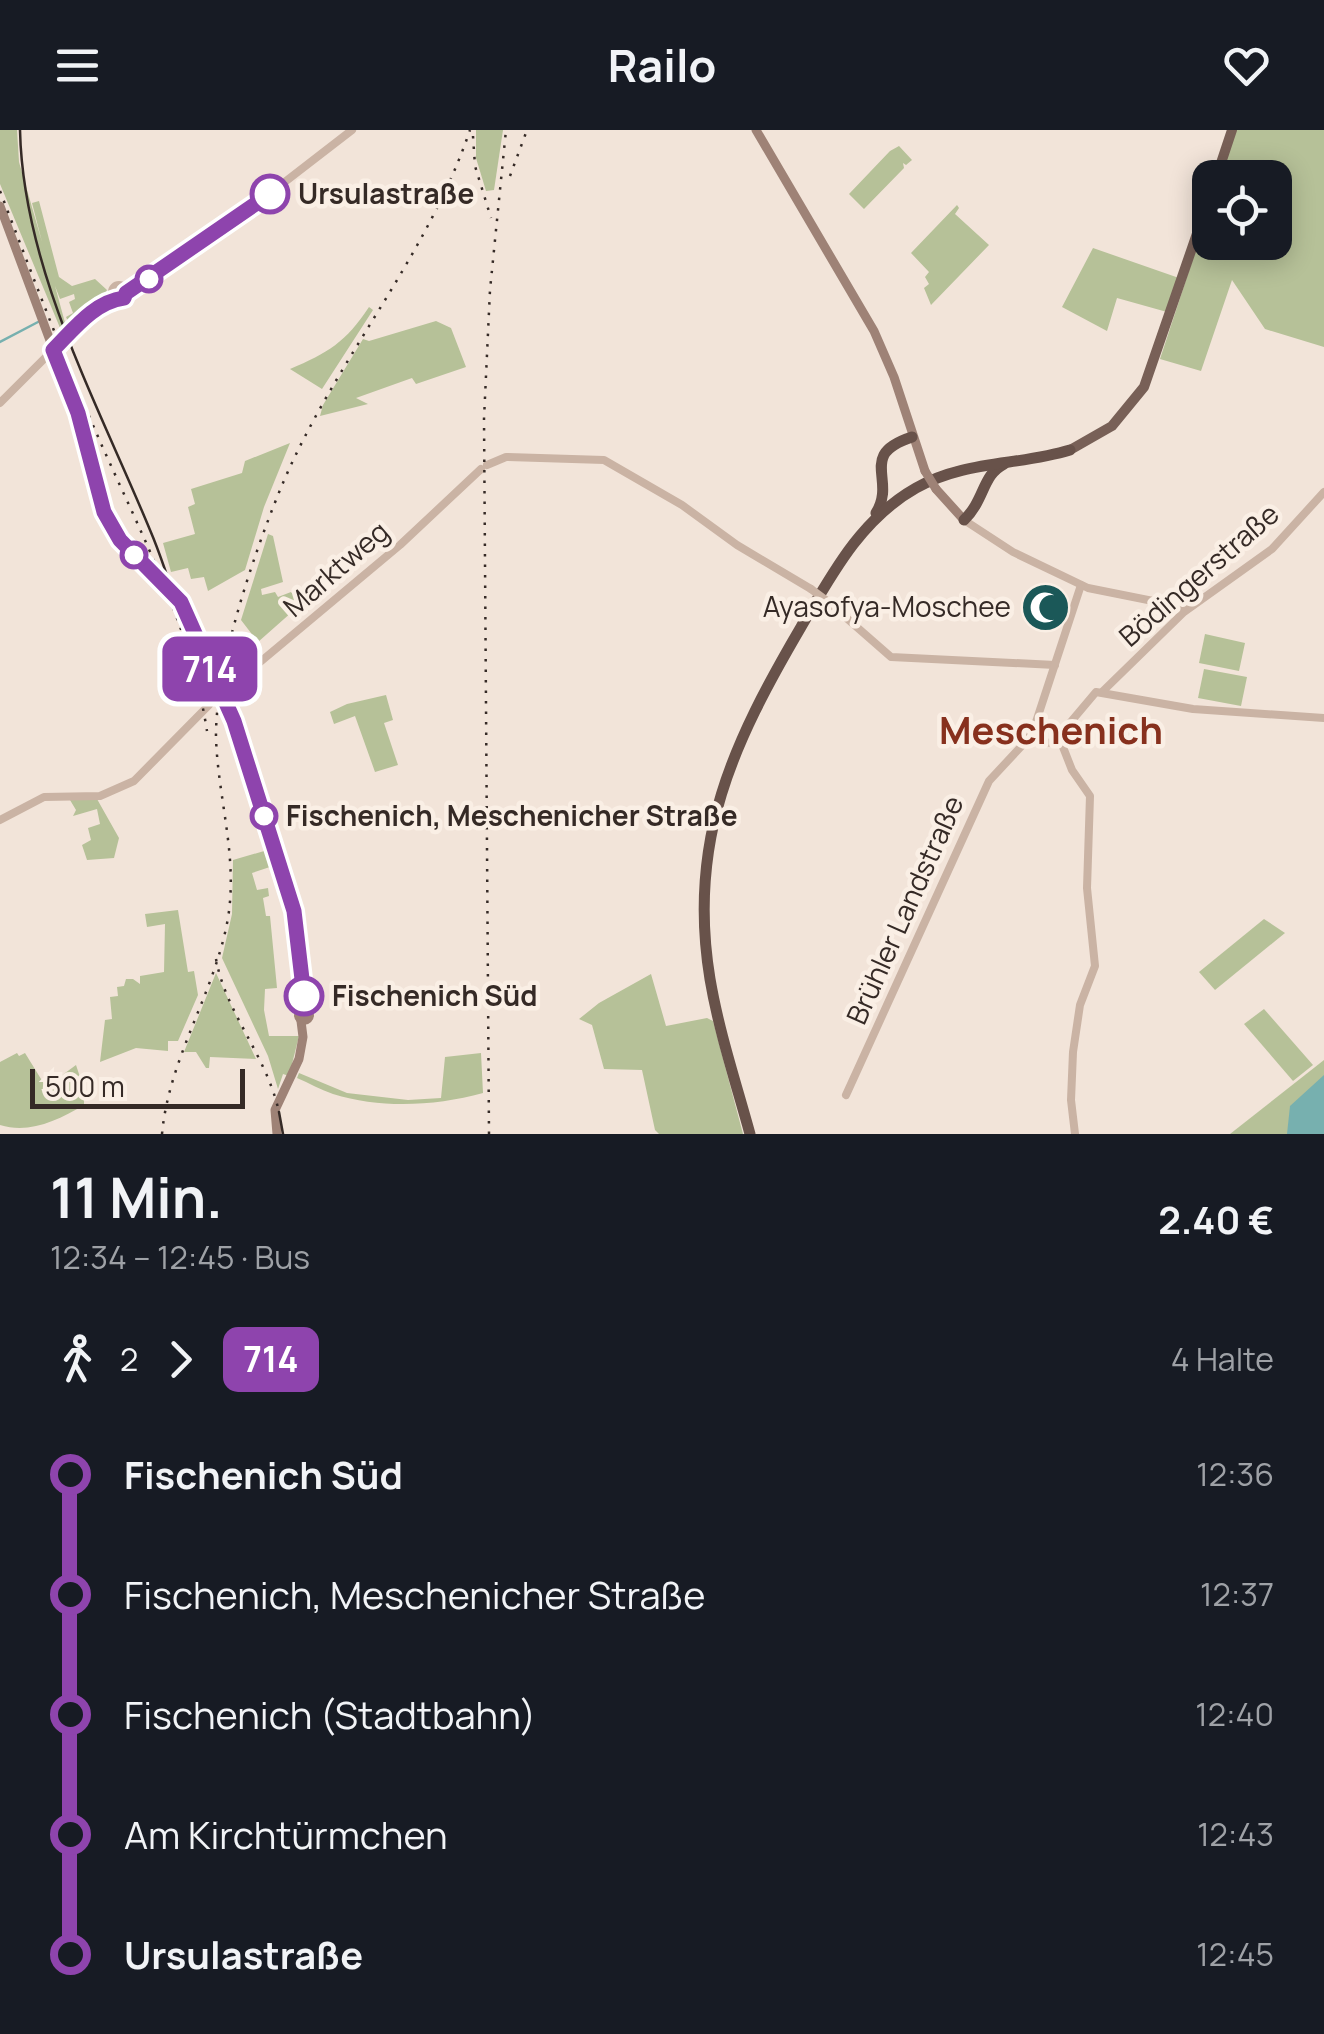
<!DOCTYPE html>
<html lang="de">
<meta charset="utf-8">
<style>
:root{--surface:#171b24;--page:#20242c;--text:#f1f3f6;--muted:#9ea1a6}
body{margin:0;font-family:Manrope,sans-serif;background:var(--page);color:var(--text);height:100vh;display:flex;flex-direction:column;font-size:38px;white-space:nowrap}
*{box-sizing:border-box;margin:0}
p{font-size:32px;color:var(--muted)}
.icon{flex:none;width:55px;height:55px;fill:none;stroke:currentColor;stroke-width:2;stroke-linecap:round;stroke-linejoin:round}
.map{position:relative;height:1004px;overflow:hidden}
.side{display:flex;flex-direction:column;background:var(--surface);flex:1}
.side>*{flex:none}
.badge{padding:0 20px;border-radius:15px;font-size:35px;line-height:65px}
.fabs{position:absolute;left:1192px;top:30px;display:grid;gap:20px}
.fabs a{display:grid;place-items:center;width:100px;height:100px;border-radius:20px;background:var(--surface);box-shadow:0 5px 25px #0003;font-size:50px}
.scale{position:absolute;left:30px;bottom:25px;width:215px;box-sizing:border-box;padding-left:10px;border:5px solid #352a26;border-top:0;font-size:28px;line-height:35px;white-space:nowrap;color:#352a26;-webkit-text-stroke:8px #faefe5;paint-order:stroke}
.map>.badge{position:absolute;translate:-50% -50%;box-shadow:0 0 0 5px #fff}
.legs{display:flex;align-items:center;gap:15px;height:110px;padding:0 50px;font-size:32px}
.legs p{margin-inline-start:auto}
.headline{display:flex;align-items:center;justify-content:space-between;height:170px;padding:0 50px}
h1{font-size:55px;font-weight:700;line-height:75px}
ul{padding:0 50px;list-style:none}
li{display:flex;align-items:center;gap:35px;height:120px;font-size:38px}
li i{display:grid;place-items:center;width:15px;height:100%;margin:0 12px;background:currentColor}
li i::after{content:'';width:25px;height:25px;margin:-12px;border:8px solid;border-radius:50%;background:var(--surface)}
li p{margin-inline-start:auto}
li:first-child i{background:linear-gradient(#0000 50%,currentColor 0)}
li:last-child i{background:linear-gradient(currentColor 50%,#0000 0)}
header{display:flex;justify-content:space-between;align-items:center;height:130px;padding:0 50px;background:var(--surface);font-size:45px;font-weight:700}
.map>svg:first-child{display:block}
.green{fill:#b6c198}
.water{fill:#77b0af}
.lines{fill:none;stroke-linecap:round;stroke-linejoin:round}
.stream{stroke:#77b0af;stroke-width:2.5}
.tertiary{stroke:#cab3a4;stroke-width:8}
.secondary{stroke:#9e8276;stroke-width:9}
.primary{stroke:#786057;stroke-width:10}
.trunk{stroke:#68524a;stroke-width:11}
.tram{stroke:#352a26;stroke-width:2.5}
.rail{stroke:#352a26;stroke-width:2.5;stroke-dasharray:2.5 8;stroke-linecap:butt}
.tertiary-bridge{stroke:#cab3a4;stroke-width:8}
.secondary-bridge{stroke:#9e8276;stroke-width:9}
.line-1-casing{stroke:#fff;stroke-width:22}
.line-1{stroke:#8e44ad;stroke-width:15}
.stop-1-dot{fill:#fff;stroke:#8e44ad;stroke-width:5}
.labels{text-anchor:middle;stroke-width:9;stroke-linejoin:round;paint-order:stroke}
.stop-label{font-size:28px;font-weight:bold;fill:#352a26;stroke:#faefe5;text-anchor:start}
.street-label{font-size:28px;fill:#352a26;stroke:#faefe5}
.poi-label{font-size:28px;fill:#352a26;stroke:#faefe5;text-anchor:end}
.district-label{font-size:38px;font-weight:bold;fill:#87301d;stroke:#faefe5}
</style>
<header><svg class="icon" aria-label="menu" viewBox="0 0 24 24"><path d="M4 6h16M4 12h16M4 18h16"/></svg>Railo<svg class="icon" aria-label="heart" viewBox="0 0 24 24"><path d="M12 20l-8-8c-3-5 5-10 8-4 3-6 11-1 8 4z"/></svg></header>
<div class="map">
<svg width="1324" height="1004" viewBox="0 0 1324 1004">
<rect width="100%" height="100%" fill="#f2e4d9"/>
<!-- green -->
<g class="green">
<path d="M0 0H17L19 32 42 112 32 73 39 71 59 147 72 156 95 149 107 160C102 172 81 186 71 197L66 187 73 183 69 172 75 169 74 164 60 169 55 156 67 200 63 205 0 54Z"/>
<polygon points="476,0 503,0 494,60 486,61 476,28"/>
<polygon points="1235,0 1324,0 1324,217 1265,199 1232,150 1201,241 1160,229 1210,77 1210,112 1275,112 1275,48 1220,47"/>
<polygon points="899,16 912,30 906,35 903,33 904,38 864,79 849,64 890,21"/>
<polygon points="957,75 959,78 955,84 989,115 931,175 924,158 929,154 925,147 929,142 911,123"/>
<polygon points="1093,118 1179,148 1167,182 1117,168 1107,201 1062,177"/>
<path d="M369 177 373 180 322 259 290 239C328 223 346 212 369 177Z"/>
<polygon points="436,191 451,198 466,237 416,254 412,248 356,268 368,274 320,286 323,275 363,209 369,211"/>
<polygon points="290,313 264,377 245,440 208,461 204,447 191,449 188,438 171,442 163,413 195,404 188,377 195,374 191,359 242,343 245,331"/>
<polygon points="268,404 273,406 283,452 261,459 262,465 275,462 278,467 291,462 301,474 258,512 241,490"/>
<polygon points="1205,504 1245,513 1239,541 1199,533"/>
<polygon points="1204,539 1247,547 1241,576 1198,568"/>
<polygon points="386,565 393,590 384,593 398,635 375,642 355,586 334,594 330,582 347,574"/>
<polygon points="97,669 119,708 114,728 87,730 82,715 91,710 88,698 100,694 97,679 73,686 76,680 70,670"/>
<polygon points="271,719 276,735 252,743 257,760 268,758 269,766 263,768 266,786 270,786 277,858 265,859 264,880 269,906 299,906 289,946 283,944 278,959 268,926 222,828 232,784 233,730"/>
<polygon points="178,780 188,842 194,841 198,865 178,911 168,911 168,921 136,918 100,932 105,890 112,889 110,867 118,866 117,857 124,856 126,849 133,849 140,854 140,846 164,842 165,794 147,797 145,784"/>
<polygon points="1264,789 1285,803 1215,860 1199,842"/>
<polygon points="216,843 256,929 210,927 209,938 206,938 196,922 184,922"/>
<polygon points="651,844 666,896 707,888 713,891 743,1004 659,1004 655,1000 642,940 604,939 592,895 579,889 599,873"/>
<polygon points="1264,879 1313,935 1293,951 1244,894"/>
<path d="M17 923 19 926 25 923 46 957 76 935 84 959V975C57 991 29 1004 0 995V932Z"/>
<path d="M481 923 483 963C435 976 382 979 333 964 321 960 309 953 297 948L299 943 347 963 408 970 441 968 445 927Z"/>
<polygon points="1324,930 1324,1004 1230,1004"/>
</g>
<!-- water -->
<polygon class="water" points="1324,945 1324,1004 1287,1004 1290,976"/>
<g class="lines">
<!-- stream -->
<polyline class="stream" points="0,212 38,192"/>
<!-- tertiary -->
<g class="tertiary">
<circle cx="119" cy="162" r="7"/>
<polyline points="126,163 233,92 352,0"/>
<polyline points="0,273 93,180 115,169"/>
<polyline points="487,335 506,327 604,330 682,375 737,415 811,459"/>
<polyline points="964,390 1013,422 1088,458 1188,478"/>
<polyline points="827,471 891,527 1055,535"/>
<polyline points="1102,562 1184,482 1272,419 1324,362"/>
<polyline points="225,574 232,568 235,553 400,415 481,339"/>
<polyline points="1029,608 1041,613 1061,612"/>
<polyline points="1061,612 1072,640 1090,666 1087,758 1095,836 1080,875 1073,922 1071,970 1075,1004"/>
<polyline points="1061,612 1069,594 1096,562 1193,579 1324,588"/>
<polyline points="0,690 44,667 100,666 134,651 209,575 211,568 204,550 212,544"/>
<polyline points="846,965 989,651 1029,608 1035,595 1081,455"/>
</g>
<!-- secondary -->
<g class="secondary">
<polyline points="756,0 874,201 894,247 925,341"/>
<polyline points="0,76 77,283 104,382 120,410 181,472 234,591 293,781 306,880"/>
<polyline points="936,359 964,390"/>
<circle cx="304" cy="885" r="5.5"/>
<polyline points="277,1004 275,980 299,929 303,907 301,891"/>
</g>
<!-- primary -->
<g class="primary">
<polyline points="1216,48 1232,0"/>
<polyline points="1070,320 1112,296 1144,257 1210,66"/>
</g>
<!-- trunk -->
<g class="trunk">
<path d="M876 383C897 349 857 325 912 307"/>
<path d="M964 390C985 370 982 345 1004 334"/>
<path d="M750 1004C736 953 719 902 710 849 687 710 733 613 801 497 832 444 861 389 916 358 965 330 1018 336 1070 320"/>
</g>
<!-- tram -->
<g class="tram">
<path d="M20 0C23 139 98 274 150 400 168 442 180 487 194 531"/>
<polyline points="279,982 283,1004"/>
</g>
<!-- rail -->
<g class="rail">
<polyline points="473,6 475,36 491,88"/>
<polyline points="510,46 527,0"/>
<path d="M0 61C32 144 63 227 99 309 141 404 191 497 207 601"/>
<path d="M216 829C226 884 266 924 279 982"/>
<path d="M162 1004C169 927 215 863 228 788 238 726 218 669 216 608 215 538 253 426 280 360 332 234 426 130 470 0"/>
<polyline points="489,1004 484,289 490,160 506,0"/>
</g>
<!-- tertiary-bridge -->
<polyline class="tertiary-bridge" points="811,459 827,471"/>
<!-- secondary-bridge -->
<polyline class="secondary-bridge" points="925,341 936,359"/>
</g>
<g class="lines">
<defs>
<path id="line-1" d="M270 64 126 163 124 168C94 172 74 199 53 220L78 283 104 382 120 410 181 472 234 591 294 781 304 866"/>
</defs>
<!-- line-1 casing -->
<use href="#line-1" class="line-1-casing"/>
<!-- line-1 -->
<use href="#line-1" class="line-1"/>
</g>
<!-- icons -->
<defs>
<symbol id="mosque-disc" viewBox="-11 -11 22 22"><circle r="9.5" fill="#1b5858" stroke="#faefe5"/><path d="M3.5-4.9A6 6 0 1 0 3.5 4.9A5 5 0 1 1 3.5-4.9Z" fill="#fff"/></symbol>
</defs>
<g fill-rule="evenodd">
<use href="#mosque-disc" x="1018" y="450" width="55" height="55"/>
</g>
<!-- markers -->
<g class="stop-1-dot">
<circle cx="270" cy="64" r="18"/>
<circle cx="149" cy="149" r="12"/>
<circle cx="134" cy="425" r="12"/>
<circle cx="264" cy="686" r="12"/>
<circle cx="304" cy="866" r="18"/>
</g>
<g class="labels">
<!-- stop labels -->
<g class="stop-label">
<text x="298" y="74">Ursulastraße</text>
<text x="286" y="696">Fischenich, Meschenicher Straße</text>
<text x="332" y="876">Fischenich Süd</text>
</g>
<!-- street labels -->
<g class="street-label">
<text transform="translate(336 439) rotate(-41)" y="10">Marktweg</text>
<text transform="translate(1199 445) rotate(-41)" y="10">Bödingerstraße</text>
<text transform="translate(905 780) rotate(-66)" y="10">Brühler Landstraße</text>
</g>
<!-- poi labels -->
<g class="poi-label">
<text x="1011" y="487">Ayasofya-Moschee</text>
</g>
<!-- district labels -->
<g class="district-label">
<text x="1051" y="614">Meschenich</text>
</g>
</g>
</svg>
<div class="fabs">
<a><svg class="icon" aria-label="locate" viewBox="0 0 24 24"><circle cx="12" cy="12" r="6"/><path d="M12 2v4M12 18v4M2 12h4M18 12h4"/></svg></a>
</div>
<div class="scale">500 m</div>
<b class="badge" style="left:210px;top:539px;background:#8e44ad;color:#fff">714</b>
</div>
<section class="side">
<div class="headline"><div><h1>11 Min.</h1><p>12:34 – 12:45 · Bus</p></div><b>2.40 €</b></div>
<div class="legs"><svg class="icon" aria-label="walk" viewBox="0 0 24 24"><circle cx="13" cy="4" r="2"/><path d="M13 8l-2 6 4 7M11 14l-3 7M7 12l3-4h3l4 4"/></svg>2<svg class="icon" aria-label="forward" viewBox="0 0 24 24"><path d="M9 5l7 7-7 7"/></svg><b class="badge" style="background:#8e44ad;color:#fff">714</b><p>4 Halte</p></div>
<ul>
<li><i style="color:#8e44ad"></i><b>Fischenich Süd</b><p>12:36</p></li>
<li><i style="color:#8e44ad"></i><span>Fischenich, Meschenicher Straße</span><p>12:37</p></li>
<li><i style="color:#8e44ad"></i><span>Fischenich (Stadtbahn)</span><p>12:40</p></li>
<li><i style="color:#8e44ad"></i><span>Am Kirchtürmchen</span><p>12:43</p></li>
<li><i style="color:#8e44ad"></i><b>Ursulastraße</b><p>12:45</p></li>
</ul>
</section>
